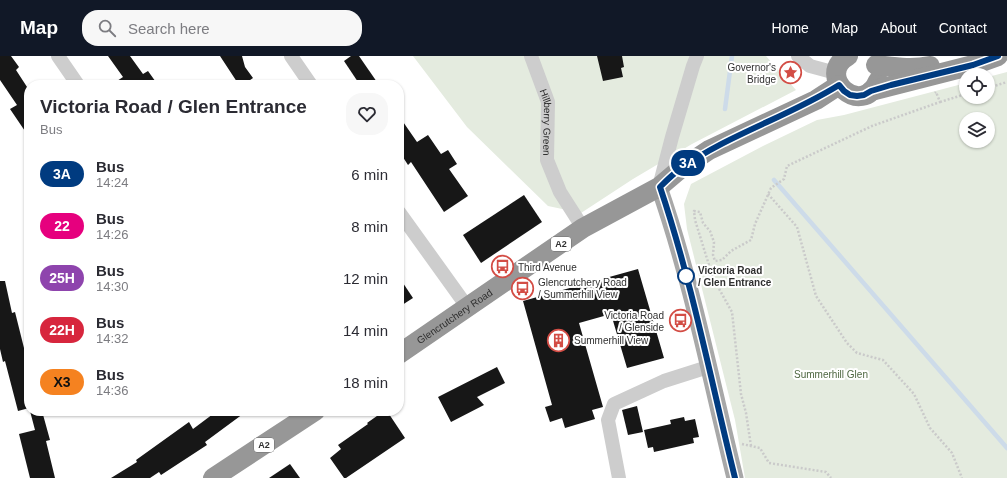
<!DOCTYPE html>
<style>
:root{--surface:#fff;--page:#f7f7f7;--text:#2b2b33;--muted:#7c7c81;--accent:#111827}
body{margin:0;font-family:Helvetica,sans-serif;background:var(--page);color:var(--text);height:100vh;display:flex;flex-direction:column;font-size:15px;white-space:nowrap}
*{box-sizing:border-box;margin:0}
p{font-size:13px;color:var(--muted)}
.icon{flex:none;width:22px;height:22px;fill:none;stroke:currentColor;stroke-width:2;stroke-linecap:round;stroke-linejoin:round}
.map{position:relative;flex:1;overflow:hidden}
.side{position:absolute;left:24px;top:24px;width:380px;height:336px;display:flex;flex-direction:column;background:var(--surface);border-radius:16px;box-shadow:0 1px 3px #0004}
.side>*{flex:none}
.badge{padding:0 8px;border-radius:13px;font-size:14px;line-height:26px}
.tools{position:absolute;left:959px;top:12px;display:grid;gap:8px}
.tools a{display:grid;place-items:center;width:36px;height:36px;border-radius:50%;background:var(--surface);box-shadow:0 1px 3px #0004;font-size:20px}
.map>.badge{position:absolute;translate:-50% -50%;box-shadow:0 0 0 2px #fff}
.round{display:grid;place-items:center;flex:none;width:42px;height:42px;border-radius:16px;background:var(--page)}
.overview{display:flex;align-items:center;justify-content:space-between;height:68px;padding:0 16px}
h1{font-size:19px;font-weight:700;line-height:30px}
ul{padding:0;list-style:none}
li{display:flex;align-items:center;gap:12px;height:52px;padding:0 16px}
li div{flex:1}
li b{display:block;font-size:15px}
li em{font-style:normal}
li .badge{min-width:44px;font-weight:700;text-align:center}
header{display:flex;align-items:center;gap:24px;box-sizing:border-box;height:56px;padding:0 20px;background:var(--accent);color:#fff}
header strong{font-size:19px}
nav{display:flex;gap:22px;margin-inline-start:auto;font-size:14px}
.search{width:280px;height:36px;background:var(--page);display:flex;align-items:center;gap:10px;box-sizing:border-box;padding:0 14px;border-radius:16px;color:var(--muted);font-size:15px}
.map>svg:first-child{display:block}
.green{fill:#e4ebdf;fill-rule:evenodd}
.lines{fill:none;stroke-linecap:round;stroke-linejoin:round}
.stream{stroke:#cddbe9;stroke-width:4.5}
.building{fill:#171717}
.path{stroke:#cacaca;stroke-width:2.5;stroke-dasharray:2 2;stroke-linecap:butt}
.minor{stroke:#cdcdcd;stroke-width:14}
.major{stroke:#a8a8a8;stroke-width:17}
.highway{stroke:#979797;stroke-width:20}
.line-casing{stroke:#fff;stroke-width:9}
.line{stroke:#003b80;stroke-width:6}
.stop-dot{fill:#fff;stroke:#003b80;stroke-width:2}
.labels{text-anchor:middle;stroke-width:4;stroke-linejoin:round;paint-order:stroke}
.shield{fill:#fff;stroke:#6e6e6e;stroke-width:1}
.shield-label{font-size:9px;font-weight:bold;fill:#303030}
.poi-label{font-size:10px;fill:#303030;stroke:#fff;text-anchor:start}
.street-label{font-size:10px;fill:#303030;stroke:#fff}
.stop-label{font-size:10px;font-weight:bold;fill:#303030;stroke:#fff;text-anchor:start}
.park-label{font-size:10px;fill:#4e6741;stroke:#fff}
</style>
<header>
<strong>Map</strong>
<div class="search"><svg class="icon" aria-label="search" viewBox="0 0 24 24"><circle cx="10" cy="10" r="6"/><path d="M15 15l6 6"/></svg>Search here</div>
<nav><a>Home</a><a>Map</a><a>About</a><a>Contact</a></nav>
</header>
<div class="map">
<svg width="1007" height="422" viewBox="0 0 1007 422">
<rect width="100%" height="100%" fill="#fff"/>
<!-- green -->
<g class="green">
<polygon points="413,0 766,0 796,34 692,88 633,123 581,157 548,150 467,71"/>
<path d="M1007 16V422H745L735 364 687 173 684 148 691 128 763 90 817 64 844 59 966 27V41H988V21ZM966 63H988V85H966Z"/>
</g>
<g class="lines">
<!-- stream -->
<g class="stream">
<polyline points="725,53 732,0"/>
<polyline points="774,124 1007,392"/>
</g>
</g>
<!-- building -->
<g class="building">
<polygon points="0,0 11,0 19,11 16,14 29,34 29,81 10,53 17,49 0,24"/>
<polygon points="108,0 130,0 143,18 148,15 158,29 111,29 123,21"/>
<polygon points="220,0 242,0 245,11 253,22 243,29 239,29"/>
<polygon points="351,0 359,0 379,29 360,29 344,5"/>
<polygon points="597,0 622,0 624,11 621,12 623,21 603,25"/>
<polygon points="399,60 417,86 428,79 441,98 448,94 457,108 449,113 468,140 444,156 411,106 408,109 399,95"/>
<polygon points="524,139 542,166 481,207 463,179"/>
<polygon points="638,213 664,302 627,312 611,258 579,267 603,351 592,354 595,363 565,372 562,362 550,366 545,351 552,349 523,245"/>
<polygon points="399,221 413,242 399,251"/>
<polygon points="0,225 5,225 12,257 15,256 29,312 29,352 18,355 5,305 3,306 0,293"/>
<polygon points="497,311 505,327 477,341 484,349 451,366 438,341"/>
<polygon points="637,350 643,376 628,379 622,354"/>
<polygon points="30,355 42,355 50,384 46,385 55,422 30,422 19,378 35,374"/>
<polygon points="217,355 247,355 205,386 207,389 161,419 159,416 150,422 111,422 137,406 136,404 189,366 193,373"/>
<polygon points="384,355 387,355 405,382 346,422 344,422 330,402 341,393 338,389 368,368 367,367"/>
<polygon points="684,361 685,365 695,363 699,381 693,382 694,387 654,396 653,391 648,392 644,374 671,368 670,364"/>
<polygon points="290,408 300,422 269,422"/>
</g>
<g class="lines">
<!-- path -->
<g class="path">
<polyline points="988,32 1007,26"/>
<polyline points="940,46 966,38"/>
<polyline points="768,138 797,171 816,240 847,287 857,297 883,304 914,338 930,372 952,397 962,422"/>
<polyline points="742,388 760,392 769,407 826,416 831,422"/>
<polyline points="751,390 746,357 741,338 732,256 713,222 695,164 694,155 700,156 703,167 710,175 714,186 713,199 715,205 722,204 731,195 751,184 755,168 771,132 784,123 787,110 872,70 940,46 936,36 935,37"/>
</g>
<!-- minor -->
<g class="minor">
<polyline points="58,0 78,29"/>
<polyline points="291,0 311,29"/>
<path id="s1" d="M531 0 548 46 547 104 560 136 583 172"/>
<polyline points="798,0 810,10 836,17"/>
<polyline points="659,131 672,81 693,10 697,0"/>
<polyline points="399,156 468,252"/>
<polyline points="619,422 608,364 614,348 664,325 708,311"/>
</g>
<!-- major -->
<path class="major" d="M659 131C692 226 711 325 735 422"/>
<!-- highway -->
<g class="highway">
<path d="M848 0C814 20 862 63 878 25"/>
<path d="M876 9C894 11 911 14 930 10"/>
<polyline points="871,35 973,9 998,0"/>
<path id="s2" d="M399 298 583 172 659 131 679 114 709 94 816 44 839 29"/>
<polyline points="213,422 315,355"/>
</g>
</g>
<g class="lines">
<defs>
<path id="line" d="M735 422C711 325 692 226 660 131 666 125 673 118 680 113 729 78 788 61 839 29L844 35 850 39 857 40 864 39 871 35 891 29 973 9 998 0"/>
</defs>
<!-- line casing -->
<use href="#line" class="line-casing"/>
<!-- line -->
<use href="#line" class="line"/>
</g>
<!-- icons -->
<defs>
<symbol id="sight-ring" viewBox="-11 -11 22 22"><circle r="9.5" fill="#fff" stroke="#d34d45" stroke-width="1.5"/><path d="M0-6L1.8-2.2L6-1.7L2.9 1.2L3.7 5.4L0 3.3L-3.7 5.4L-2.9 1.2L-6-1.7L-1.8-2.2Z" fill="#d34d45"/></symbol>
<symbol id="bus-ring" viewBox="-11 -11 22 22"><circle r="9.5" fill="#fff" stroke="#d34d45" stroke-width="1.5"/><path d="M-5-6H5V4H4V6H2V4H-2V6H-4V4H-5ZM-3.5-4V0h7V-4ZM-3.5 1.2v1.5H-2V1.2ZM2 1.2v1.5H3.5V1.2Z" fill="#d34d45"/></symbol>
<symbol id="building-ring" viewBox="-11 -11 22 22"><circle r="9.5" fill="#fff" stroke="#d34d45" stroke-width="1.5"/><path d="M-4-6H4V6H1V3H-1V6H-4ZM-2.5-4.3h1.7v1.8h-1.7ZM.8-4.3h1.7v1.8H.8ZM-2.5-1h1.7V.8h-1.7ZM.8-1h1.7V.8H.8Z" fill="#d34d45"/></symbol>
</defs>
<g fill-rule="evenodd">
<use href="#sight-ring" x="778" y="4" width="25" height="25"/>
<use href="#bus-ring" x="490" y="198" width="25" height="25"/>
<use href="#bus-ring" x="510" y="220" width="25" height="25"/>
<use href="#bus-ring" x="668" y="252" width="25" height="25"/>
<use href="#building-ring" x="546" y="272" width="25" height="25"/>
</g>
<!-- markers -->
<circle class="stop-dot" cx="686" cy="220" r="8"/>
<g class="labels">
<!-- shield labels -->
<g class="shield">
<rect x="551" y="181" width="20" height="14" rx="3"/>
<rect x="254" y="382" width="20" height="14" rx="3"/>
</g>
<g class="shield-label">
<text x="561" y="191">A2</text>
<text x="264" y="392">A2</text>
</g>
<!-- poi labels -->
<g class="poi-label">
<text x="776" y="15" text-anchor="end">Governor's<tspan x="776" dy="12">Bridge</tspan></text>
<text x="518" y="215">Third Avenue</text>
<text x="538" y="230">Glencrutchery Road<tspan x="538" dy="12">/ Summerhill View</tspan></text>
<text x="664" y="263" text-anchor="end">Victoria Road<tspan x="664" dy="12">/ Glenside</tspan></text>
<text x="574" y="288">Summerhill View</text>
</g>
<!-- street labels -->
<g class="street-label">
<text dy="4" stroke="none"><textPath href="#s1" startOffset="69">Hillberry Green</textPath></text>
<text dy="4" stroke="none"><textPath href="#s2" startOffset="67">Glencrutchery Road</textPath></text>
</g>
<!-- stop labels -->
<g class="stop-label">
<text x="698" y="218">Victoria Road<tspan x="698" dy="12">/ Glen Entrance</tspan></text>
</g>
<!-- park labels -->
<g class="park-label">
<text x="831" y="322">Summerhill Glen</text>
</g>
</g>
</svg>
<div class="tools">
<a><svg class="icon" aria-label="locate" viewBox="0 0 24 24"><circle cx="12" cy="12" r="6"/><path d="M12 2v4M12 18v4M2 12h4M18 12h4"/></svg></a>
<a><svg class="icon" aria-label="layers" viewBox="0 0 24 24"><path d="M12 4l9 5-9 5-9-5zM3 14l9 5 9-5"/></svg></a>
</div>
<b class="badge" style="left:688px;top:107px;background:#003b80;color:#fff">3A</b>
<section class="side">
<div class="overview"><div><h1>Victoria Road / Glen Entrance</h1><p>Bus</p></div><a class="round"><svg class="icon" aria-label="heart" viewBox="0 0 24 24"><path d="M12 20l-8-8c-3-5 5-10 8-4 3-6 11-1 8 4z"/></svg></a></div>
<ul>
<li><span class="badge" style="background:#003b80;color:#fff">3A</span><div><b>Bus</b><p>14:24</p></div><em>6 min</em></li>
<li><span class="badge" style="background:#e6007e;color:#fff">22</span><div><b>Bus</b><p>14:26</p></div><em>8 min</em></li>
<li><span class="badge" style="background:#8e44ad;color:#fff">25H</span><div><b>Bus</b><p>14:30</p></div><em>12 min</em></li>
<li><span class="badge" style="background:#d7263d;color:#fff">22H</span><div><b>Bus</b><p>14:32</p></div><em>14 min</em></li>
<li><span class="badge" style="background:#f58220;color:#111">X3</span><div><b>Bus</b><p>14:36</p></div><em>18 min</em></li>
</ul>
</section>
</div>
